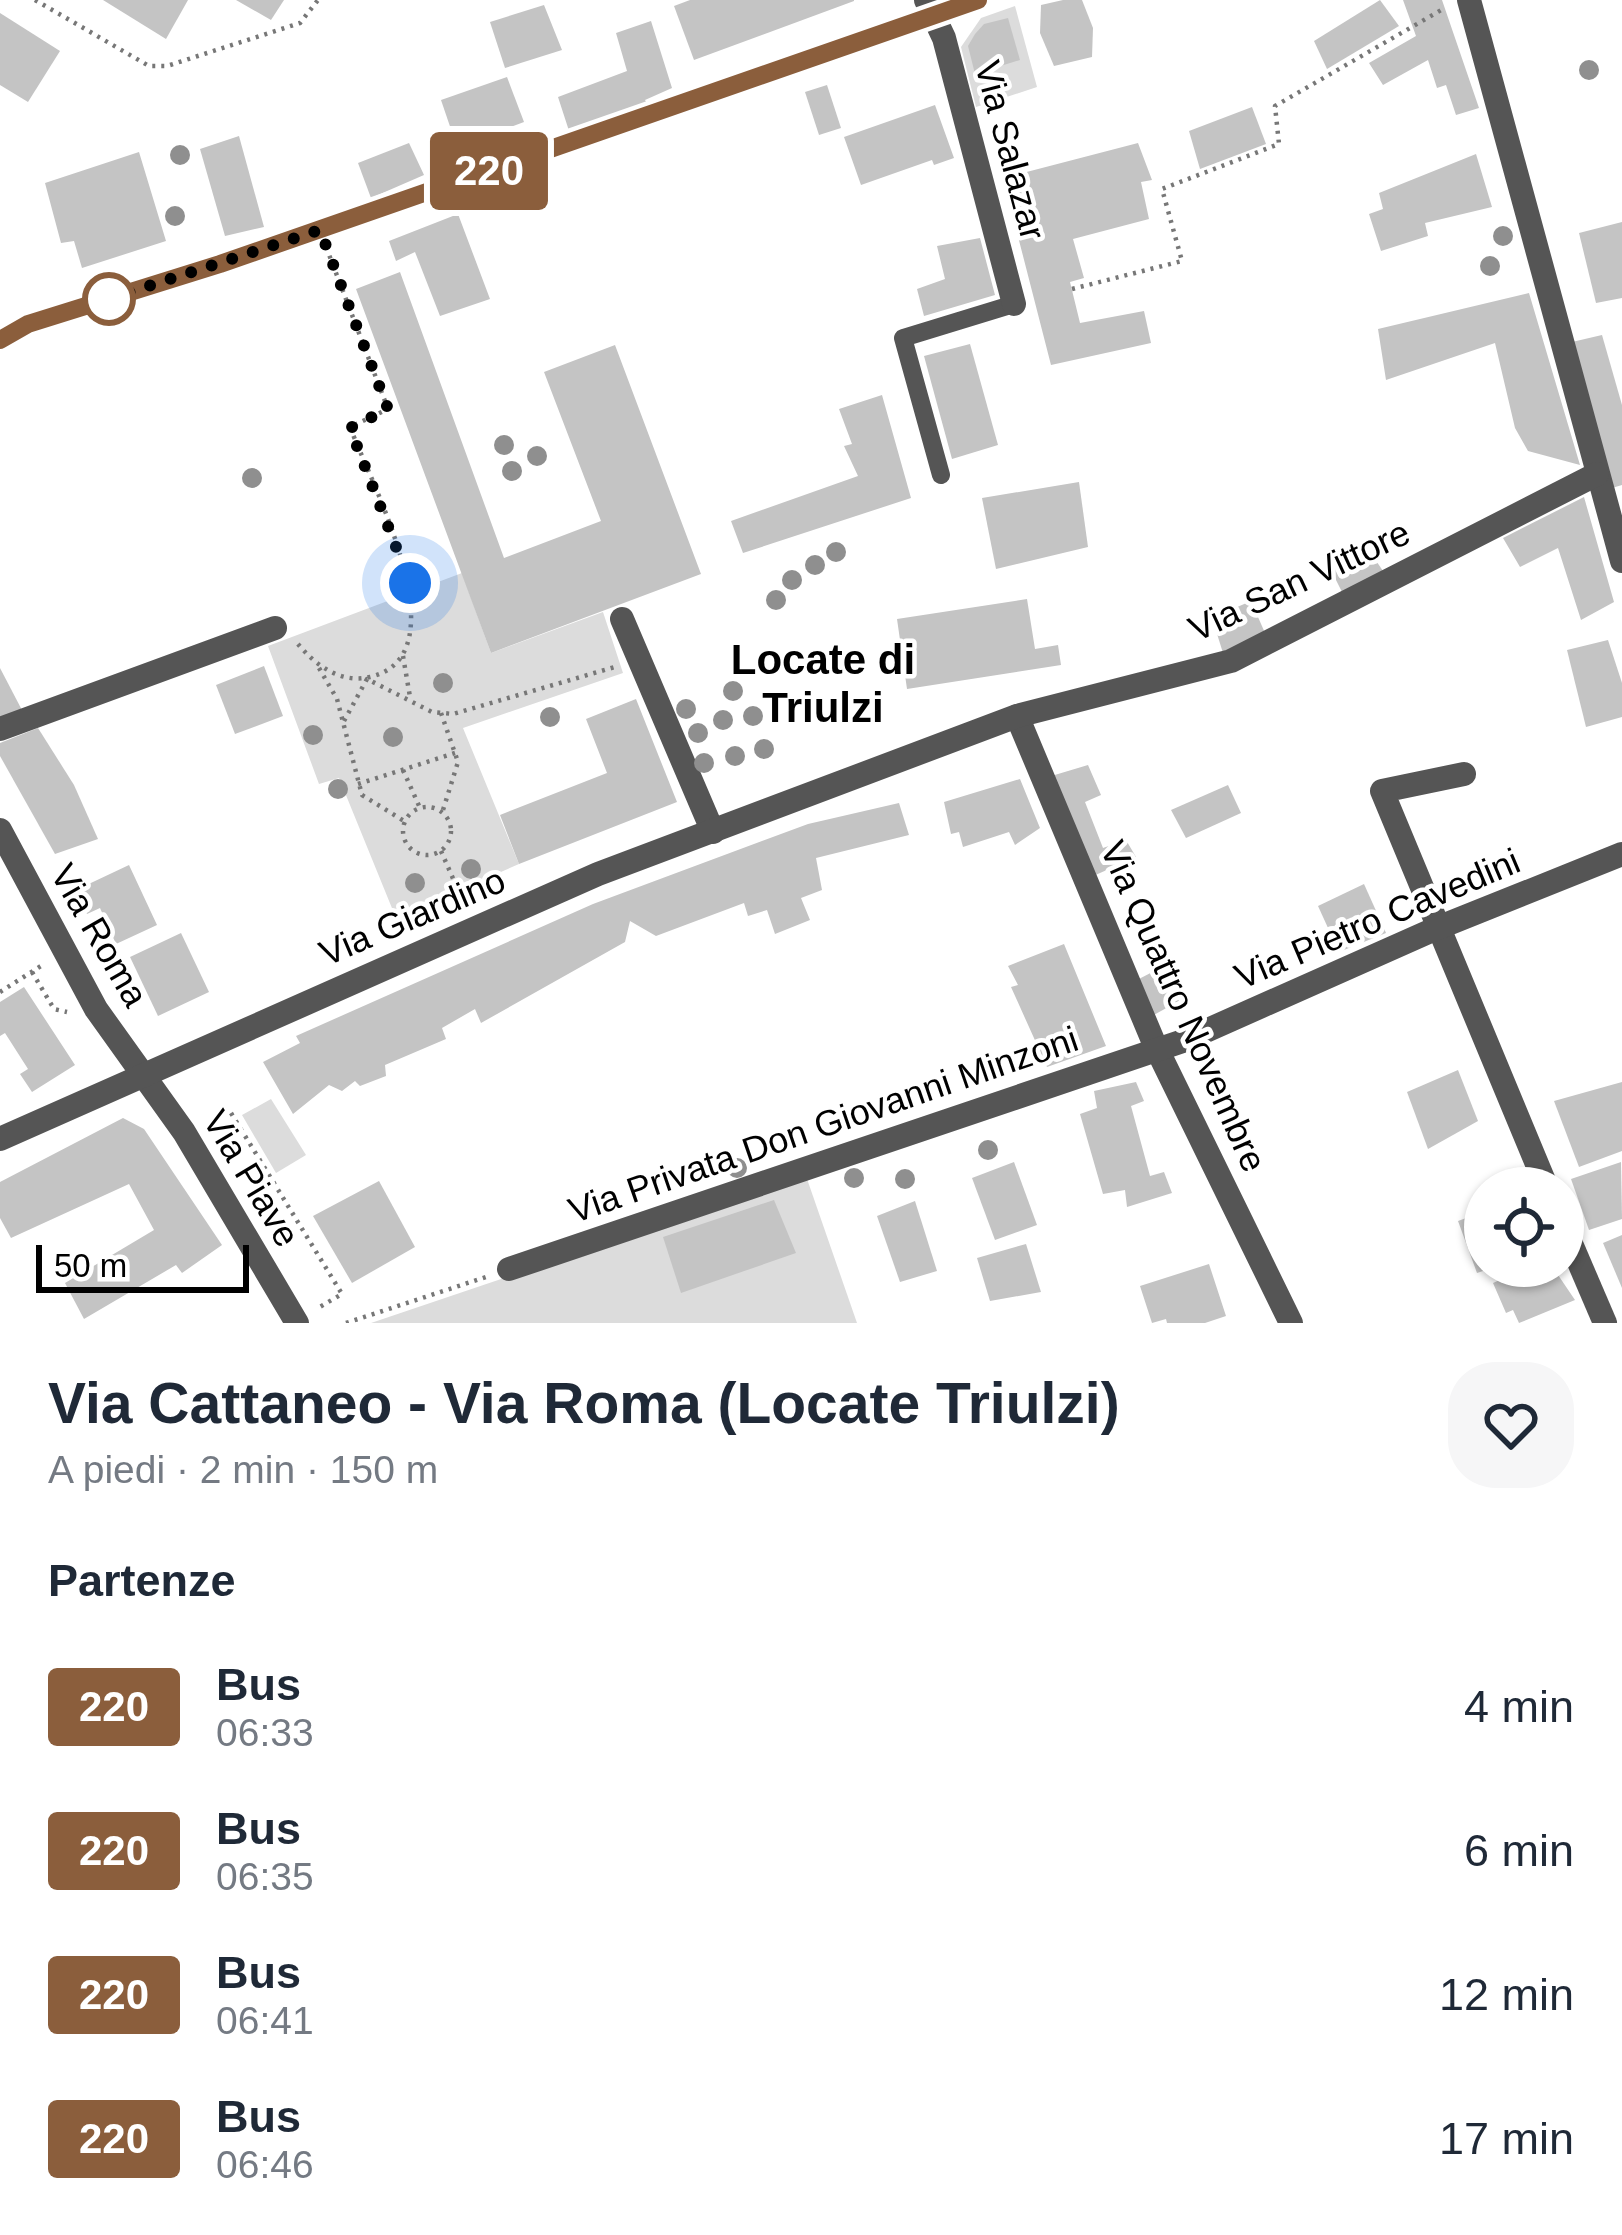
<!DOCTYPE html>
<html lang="it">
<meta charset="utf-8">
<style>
:root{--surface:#fff;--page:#f6f6f7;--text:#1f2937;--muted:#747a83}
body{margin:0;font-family:Arial,sans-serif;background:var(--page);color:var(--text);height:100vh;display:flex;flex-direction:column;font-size:45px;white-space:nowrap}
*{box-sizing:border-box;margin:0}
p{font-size:39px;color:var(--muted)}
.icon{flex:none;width:66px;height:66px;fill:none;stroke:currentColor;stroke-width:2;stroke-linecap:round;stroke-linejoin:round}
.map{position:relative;height:1323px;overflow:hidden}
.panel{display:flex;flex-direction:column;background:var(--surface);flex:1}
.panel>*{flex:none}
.badge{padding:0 24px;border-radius:9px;font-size:42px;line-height:78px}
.tools{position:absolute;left:1464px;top:1167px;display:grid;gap:24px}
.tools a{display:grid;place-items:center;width:120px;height:120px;border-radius:50%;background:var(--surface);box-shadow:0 3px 9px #0004;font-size:60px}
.scale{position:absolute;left:36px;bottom:30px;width:213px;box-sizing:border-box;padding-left:12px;border:6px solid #000;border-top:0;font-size:33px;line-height:42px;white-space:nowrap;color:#000;-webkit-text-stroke:9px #fff;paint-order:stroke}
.you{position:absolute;width:60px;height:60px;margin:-30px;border:9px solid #fff;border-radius:50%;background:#1a73e8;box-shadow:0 0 0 18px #1a73e833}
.map>.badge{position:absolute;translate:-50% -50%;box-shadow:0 0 0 6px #fff}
h2{padding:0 48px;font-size:45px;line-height:108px}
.round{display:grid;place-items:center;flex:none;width:126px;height:126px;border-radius:48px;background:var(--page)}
.summary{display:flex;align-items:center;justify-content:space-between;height:204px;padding:0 48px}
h1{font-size:57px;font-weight:600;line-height:90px}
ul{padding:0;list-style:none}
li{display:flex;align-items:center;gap:36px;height:144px;padding:0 48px}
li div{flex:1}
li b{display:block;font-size:45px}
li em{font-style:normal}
li .badge{min-width:132px;font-weight:700;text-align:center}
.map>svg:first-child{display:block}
.green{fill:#dcdcdc}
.building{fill:#c4c4c4}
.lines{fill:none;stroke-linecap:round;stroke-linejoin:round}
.path{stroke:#777;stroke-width:4.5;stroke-dasharray:3 6;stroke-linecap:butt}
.pedestrian{stroke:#555;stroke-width:18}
.minor{stroke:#555;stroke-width:24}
.tree{fill:#8f8f8f}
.line-casing{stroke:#fff;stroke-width:27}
.line{stroke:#8b5e3c;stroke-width:18}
.walk{stroke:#000;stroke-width:12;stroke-dasharray:0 21.6}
.stop-dot{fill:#fff;stroke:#8b5e3c;stroke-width:6}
.labels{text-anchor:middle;stroke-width:9;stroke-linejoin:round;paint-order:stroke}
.street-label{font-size:36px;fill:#000;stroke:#fff}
.quarter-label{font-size:42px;font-weight:bold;fill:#000;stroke:#fff}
</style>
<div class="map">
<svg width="1622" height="1323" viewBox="0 0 1622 1323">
<rect width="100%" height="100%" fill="#fff"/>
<!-- green -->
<g class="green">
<polygon points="1015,6 1037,87 976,107 961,47 981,18"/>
<polygon points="462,573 491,653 603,612 623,673 463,728 519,864 396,918 339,778 319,784 268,646"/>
<polygon points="271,1099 306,1155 276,1173 242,1115"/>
<polygon points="806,1176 857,1323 371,1323"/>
</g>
<!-- building -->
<g class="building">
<polygon points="103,0 188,0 166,39"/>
<polygon points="236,0 284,0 271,20"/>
<polygon points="690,0 854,0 854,1 694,60 674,6"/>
<polygon points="1063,0 1082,0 1093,28 1092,57 1054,66 1040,33 1041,5"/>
<polygon points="1380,0 1399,26 1327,69 1314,41"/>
<polygon points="1403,0 1442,0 1479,108 1456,115 1446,85 1437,88 1428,60 1383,85 1369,63 1416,36"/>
<polygon points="544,5 562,50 505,68 490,22"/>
<polygon points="0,13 60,51 28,102 0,85"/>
<polygon points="1008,18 1020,60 975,74 968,46 975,34 984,24"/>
<polygon points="651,21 672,88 645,100 649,107 571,137 558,97 627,71 616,33"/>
<polygon points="507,77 524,122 457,147 441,100"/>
<polygon points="827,85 841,128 819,135 805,92"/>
<polygon points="935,105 954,158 934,165 932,160 861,185 844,137"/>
<polygon points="1252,107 1266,144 1200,169 1189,131"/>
<polygon points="239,136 264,227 225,236 200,149"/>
<polygon points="409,143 424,175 371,198 358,163"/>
<polygon points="1138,143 1152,180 1141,182 1149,219 1073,239 1084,278 1070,282 1080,323 1144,311 1151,343 1051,365 1003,178"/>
<polygon points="139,152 166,241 82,268 74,241 61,243 45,183"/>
<polygon points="1476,154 1492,207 1425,223 1428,236 1381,251 1369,214 1383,209 1379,193"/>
<polygon points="458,214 490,299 440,316 415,252 396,261 389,241"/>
<polygon points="1622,222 1622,298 1596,303 1579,233"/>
<polygon points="980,238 995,295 924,316 917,289 945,279 937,246"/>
<polygon points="400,272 504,558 601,521 544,372 615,345 701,574 491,653 356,289"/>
<polygon points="1529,293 1580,465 1528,451 1515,428 1495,343 1386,380 1378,329"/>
<polygon points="1602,335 1622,405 1622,485 1612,488 1572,342"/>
<polygon points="970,344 998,445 952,459 924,356"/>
<polygon points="882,395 911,498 743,553 731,521 858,476 844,446 852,444 839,409"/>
<polygon points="1079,482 1088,547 996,569 982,498"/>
<polygon points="1584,497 1614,602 1581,620 1558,548 1520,567 1503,538"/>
<polygon points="1364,543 1383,571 1343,594 1328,564"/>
<polygon points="1027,599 1035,649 1058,645 1061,665 907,689 897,619"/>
<polygon points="1251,601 1265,633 1223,653 1212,618"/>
<polygon points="1608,640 1622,683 1622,717 1586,727 1567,650"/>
<polygon points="264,666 283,716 235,734 216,685"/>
<polygon points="0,668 24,714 0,722"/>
<polygon points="636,699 677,802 519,864 500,815 607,773 586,719"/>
<polygon points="38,728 74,785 98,839 55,854 0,756 0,743"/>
<polygon points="1088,765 1101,795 1085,802 1103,848 1126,840 1136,857 1091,877 1048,777"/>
<polygon points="1020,779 1040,828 1015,845 1009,832 963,847 959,832 951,834 944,802"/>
<polygon points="1228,785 1241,813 1186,838 1171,810"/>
<polygon points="899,803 909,835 816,858 822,890 801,898 810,920 775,934 767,910 748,916 744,903 656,936 630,921 625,942 481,1023 475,1009 442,1028 446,1039 385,1065 386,1076 360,1086 355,1081 342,1091 329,1085 293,1114 263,1062 300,1043 296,1036 593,904 808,824"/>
<polygon points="129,865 157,925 116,944 100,908 87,914 76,890"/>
<polygon points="1364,884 1386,933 1339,952 1318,906"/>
<polygon points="181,933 209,992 158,1016 130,957"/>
<polygon points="1064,944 1106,1046 1047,1067 1011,987 1018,985 1008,966"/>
<polygon points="1162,967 1179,1001 1152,1016 1137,980"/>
<polygon points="24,987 75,1065 32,1092 20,1074 28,1069 5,1033 0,1036 0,1002"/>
<polygon points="1458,1070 1478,1121 1428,1149 1407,1092"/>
<polygon points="1136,1082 1144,1101 1131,1106 1150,1176 1164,1172 1172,1193 1127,1207 1125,1190 1103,1194 1080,1114 1097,1108 1094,1091"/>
<polygon points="1622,1082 1622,1151 1579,1167 1554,1101"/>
<polygon points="123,1118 144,1129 222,1245 182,1273 176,1265 84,1319 65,1283 154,1230 129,1184 11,1238 0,1218 0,1182"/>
<polygon points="1014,1162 1037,1225 995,1240 972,1178"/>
<polygon points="1621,1162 1622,1219 1589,1230 1571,1179"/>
<polygon points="379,1181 415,1247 352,1283 313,1216"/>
<polygon points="774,1200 796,1253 681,1293 663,1237"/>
<polygon points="915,1201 937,1271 900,1282 877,1216"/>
<polygon points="1485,1211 1485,1266 1495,1267 1477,1273 1458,1221"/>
<polygon points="1622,1235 1622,1288 1603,1243"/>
<polygon points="1026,1244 1041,1292 990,1301 977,1258"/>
<polygon points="1209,1264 1226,1316 1205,1323 1167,1323 1166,1319 1152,1323 1140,1286"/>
<polygon points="1531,1266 1552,1266 1575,1300 1519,1323 1513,1310 1506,1313 1493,1283"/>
</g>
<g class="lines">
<!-- path -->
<g class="path">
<polyline points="35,0 149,66 167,66 300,23 318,0"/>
<polyline points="1072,289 1182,261 1162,189 1279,144 1275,106 1443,9"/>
<path d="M298 644C315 665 341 684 370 677 464 655 370 481 350 427L388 409 328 252"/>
<polyline points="403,656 410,697"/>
<polyline points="319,668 337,699 362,795 404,821"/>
<polyline points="441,713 458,762 443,810"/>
<polyline points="344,721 367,679 432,712 453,714 615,667"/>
<polyline points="403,770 420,808"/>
<polyline points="358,784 455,753"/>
<circle cx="427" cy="831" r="24"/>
<polyline points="441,851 465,906"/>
<polyline points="32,972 54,1009 67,1012"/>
<polyline points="0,992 44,964"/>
<polyline points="231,1113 342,1294 318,1308"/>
<polyline points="346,1323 486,1277"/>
</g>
<!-- pedestrian -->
<polyline class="pedestrian" points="941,475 903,338 1014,304"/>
<!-- minor -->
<g class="minor">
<polyline points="926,0 944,38 1014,304"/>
<polyline points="1469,0 1622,561"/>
<polyline points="0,340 28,324 220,264 978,0"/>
<polyline points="622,619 713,832"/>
<polyline points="1017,716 1154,1043 1291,1323"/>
<polyline points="0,729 275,628"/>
<polyline points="1464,774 1382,791 1547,1188"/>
<polyline points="0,830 96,1009 184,1132 297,1323"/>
<polyline points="0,1139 598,874 1017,716 1231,661 1597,474"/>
<polyline points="1563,1225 1605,1323"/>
<polyline points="509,1269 1183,1041 1435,929 1622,854"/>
</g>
</g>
<!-- trees -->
<g class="tree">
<circle cx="1589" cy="70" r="10"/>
<circle cx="180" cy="155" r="10"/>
<circle cx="175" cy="216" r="10"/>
<circle cx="1503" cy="236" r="10"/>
<circle cx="1490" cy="266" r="10"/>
<circle cx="504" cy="445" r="10"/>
<circle cx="537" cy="456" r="10"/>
<circle cx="512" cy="471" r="10"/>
<circle cx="252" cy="478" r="10"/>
<circle cx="836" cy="552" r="10"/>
<circle cx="815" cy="565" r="10"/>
<circle cx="792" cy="580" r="10"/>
<circle cx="776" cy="600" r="10"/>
<circle cx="443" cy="683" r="10"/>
<circle cx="733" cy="691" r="10"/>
<circle cx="686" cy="709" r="10"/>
<circle cx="753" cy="716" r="10"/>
<circle cx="550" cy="717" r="10"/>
<circle cx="723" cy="720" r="10"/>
<circle cx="698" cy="733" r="10"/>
<circle cx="313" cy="735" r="10"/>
<circle cx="393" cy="737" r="10"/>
<circle cx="764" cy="749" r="10"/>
<circle cx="735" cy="756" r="10"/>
<circle cx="704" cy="763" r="10"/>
<circle cx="338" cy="789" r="10"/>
<circle cx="471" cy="869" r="10"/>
<circle cx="415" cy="883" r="10"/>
<circle cx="988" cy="1150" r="10"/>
<circle cx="737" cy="1168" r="10"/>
<circle cx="854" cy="1178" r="10"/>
<circle cx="905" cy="1179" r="10"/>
</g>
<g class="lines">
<defs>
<polyline id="line" points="0,340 28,324 220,264 978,0"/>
</defs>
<!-- line casing -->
<use href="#line" class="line-casing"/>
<!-- line -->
<use href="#line" class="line"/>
<!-- walk -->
<polyline class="walk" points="109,299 320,230 388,409 350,428 410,583"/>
</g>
<!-- markers -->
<circle class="stop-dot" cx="109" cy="299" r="24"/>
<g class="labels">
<!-- street labels -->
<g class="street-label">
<text transform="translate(1011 150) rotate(75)" y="13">Via Salazar</text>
<text transform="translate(1299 580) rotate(-25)" y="13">Via San Vittore</text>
<text transform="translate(412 916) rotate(-23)" y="13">Via Giardino</text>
<text transform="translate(1377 918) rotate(-23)" y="13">Via Pietro Cavedini</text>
<text transform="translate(100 935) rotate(60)" y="13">Via Roma</text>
<text transform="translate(1184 1006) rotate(66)" y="13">Via Quattro Novembre</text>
<text transform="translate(823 1124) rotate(-19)" y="13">Via Privata Don Giovanni Minzoni</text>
<text transform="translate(252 1178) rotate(59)" y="13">Via Piave</text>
</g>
<!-- quarter labels -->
<g class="quarter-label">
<text x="823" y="674">Locate di<tspan x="823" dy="48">Triulzi</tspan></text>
</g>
</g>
</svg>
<div class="tools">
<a><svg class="icon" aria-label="locate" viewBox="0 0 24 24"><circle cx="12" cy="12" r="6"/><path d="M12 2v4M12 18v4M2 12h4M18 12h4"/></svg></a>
</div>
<div class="scale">50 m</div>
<div class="you" style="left:410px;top:583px"></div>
<b class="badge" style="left:489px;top:171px;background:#8b5e3c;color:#fff">220</b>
</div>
<section class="panel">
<div class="summary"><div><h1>Via Cattaneo - Via Roma (Locate Triulzi)</h1><p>A piedi · 2 min · 150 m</p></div><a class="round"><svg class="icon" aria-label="heart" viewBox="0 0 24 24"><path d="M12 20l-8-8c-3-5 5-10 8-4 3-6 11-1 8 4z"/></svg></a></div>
<h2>Partenze</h2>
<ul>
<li><span class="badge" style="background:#8b5e3c;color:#fff">220</span><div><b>Bus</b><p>06:33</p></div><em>4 min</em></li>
<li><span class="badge" style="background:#8b5e3c;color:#fff">220</span><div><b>Bus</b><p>06:35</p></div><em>6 min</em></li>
<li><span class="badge" style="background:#8b5e3c;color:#fff">220</span><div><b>Bus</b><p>06:41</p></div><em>12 min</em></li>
<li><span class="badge" style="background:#8b5e3c;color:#fff">220</span><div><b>Bus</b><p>06:46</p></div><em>17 min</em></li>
</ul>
</section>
